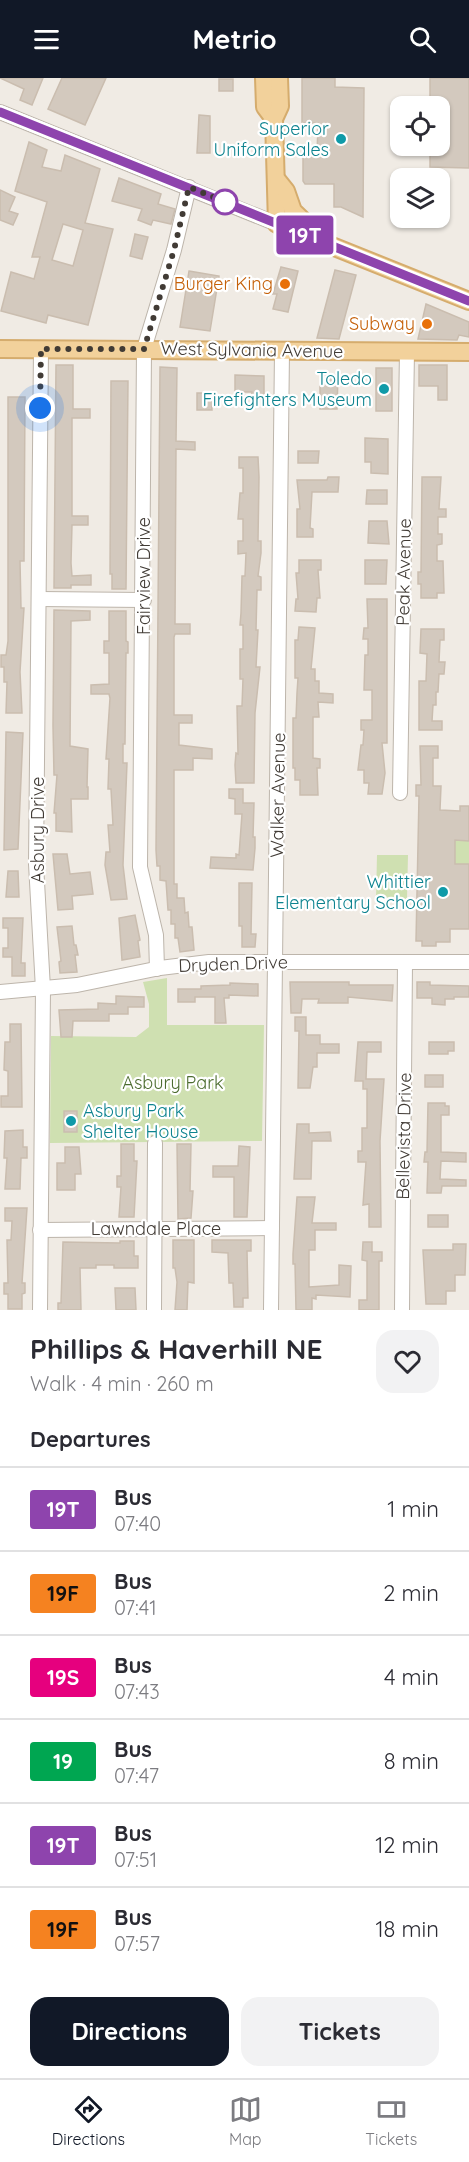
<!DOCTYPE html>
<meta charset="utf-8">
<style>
:root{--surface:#fff;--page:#f2f2f3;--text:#2b2b33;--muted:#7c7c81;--line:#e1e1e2;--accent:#111827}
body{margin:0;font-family:Quicksand,sans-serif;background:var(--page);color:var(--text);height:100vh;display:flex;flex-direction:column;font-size:22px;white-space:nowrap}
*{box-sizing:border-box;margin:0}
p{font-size:20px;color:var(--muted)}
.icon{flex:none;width:33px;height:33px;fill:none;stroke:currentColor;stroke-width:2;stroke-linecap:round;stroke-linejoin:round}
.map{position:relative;height:1232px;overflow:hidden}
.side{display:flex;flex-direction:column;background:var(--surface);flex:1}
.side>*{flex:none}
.badge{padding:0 12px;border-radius:4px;font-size:21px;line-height:39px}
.fabs{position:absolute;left:390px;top:18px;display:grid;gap:12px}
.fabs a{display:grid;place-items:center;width:60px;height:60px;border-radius:12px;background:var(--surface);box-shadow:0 2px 4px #0004;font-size:30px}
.you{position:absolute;width:30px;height:30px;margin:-15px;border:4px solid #fff;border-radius:50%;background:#1a73e8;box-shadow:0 0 0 9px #1a73e833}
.map>.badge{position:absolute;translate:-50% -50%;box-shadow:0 0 0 3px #fff}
h2{padding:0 30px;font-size:22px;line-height:54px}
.round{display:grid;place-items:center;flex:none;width:63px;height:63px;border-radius:18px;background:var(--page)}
.overview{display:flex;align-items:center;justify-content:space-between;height:102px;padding:0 30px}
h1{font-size:28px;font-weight:800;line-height:45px}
.cta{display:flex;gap:12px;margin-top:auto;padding:12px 30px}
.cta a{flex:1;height:69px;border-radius:18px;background:var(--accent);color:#fff;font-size:24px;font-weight:800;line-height:69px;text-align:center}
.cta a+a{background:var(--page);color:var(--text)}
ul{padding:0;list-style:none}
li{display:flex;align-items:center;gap:18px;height:84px;padding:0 30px;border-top:2px solid var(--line)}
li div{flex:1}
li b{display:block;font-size:22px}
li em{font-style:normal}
li .badge{min-width:66px;font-weight:700;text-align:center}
header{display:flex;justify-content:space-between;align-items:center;height:78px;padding:0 30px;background:var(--accent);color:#fff;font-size:27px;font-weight:800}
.tab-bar{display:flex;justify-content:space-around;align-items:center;height:84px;border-top:2px solid var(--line);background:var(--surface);font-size:16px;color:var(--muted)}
.tab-bar a{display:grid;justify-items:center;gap:3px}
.tab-bar .current{color:var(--accent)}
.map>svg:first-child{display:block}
.green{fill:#cfe0b1}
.building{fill:#d3c9be;stroke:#cabdaf;stroke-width:1.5;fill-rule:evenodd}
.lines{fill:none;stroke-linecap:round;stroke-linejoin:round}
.minor-casing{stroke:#bdb5ab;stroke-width:16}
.major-casing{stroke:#d5ac6d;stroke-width:20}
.minor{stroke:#fff;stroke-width:14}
.major{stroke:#f2d19b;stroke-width:16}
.line-casing{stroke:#fff;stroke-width:14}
.line{stroke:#8e44ad;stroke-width:9}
.walk{stroke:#413b35;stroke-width:6;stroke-dasharray:0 10.8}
.culture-dot{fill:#0f9aa8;stroke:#fff;stroke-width:2}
.stop-dot{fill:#fff;stroke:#8e44ad;stroke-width:3}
.food-dot{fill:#e8710a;stroke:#fff;stroke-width:2}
.labels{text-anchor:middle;stroke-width:4.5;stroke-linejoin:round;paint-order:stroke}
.culture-label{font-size:18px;fill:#0d838f;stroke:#fff;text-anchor:end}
.food-label{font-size:18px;fill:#c56008;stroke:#fff;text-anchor:end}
.street-label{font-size:18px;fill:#413b35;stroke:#fff}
.park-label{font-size:18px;fill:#4c6c2f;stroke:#fff}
</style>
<header><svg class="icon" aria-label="menu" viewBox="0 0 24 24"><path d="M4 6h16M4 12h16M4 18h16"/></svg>Metrio<svg class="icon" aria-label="search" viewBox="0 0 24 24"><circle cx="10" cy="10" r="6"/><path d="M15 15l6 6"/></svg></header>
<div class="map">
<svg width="469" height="1232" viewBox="0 0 469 1232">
<rect width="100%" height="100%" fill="#f0ebe4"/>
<!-- green -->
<g class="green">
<polygon points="455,762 469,763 469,786 455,786"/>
<polygon points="377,777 408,777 407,821 376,821"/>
<polygon points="167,900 167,947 264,947 262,1063 50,1065 51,958 136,959 149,949 149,926 143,904"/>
</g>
<!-- building -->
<g class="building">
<polygon points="0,0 43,0 32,27 20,22 24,11"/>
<polygon points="62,0 106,0 85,47 48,31"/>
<polygon points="302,0 335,0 335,9 364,10 363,139 341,129 334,129 334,106 305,106 303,103 303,76 317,77 318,45 302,45"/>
<polygon points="430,0 469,0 469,90 430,89 430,68 440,68 440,28 430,28"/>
<rect x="219" y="1" width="14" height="12"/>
<polygon points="199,37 210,38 210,75 197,75"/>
<path d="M29 64 47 72 42 89 61 93 65 77 100 91 85 145 113 151 88 247 48 237 46 245 1 233 11 194 34 201 40 179H32L47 124 15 113ZM63 146 83 152 73 188 52 182Z"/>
<polygon points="119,100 161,116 158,126 175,131 171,146 153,142 151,147 138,142 142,131 112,123"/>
<polygon points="0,112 15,119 9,133 18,136 13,147 0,142"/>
<polygon points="135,156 148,159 142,181 130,178"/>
<polygon points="281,189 298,193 288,234 273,231 277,216 273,216"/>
<polygon points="335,192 356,197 339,261 317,260"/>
<polygon points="189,193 219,198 210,253 180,249"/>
<polygon points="426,226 469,244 469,259 459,257 457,262 418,261"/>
<polygon points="56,287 73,287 73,331 90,331 90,340 72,340 72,438 88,438 88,447 72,447 71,485 72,498 91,497 91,507 71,507 71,510 54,510"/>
<polygon points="419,287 447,287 447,322 438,322 438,308 419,308"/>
<polygon points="160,289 177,290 176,363 195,364 195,372 176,371 175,546 190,546 190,556 175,556 174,559 174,637 192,637 192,645 179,645 179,667 212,671 212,681 193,680 193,692 174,692 174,806 177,806 177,820 184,820 185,835 188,834 189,849 192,849 194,872 180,874 178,860 175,860 175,846 171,846 171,832 168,832 166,803 160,802 160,788 157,788 156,772"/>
<rect x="376" y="290" width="16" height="43"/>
<polygon points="235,297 264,298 264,321 252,321 252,314 235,314"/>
<polygon points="320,297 338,297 337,331 320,331"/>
<polygon points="111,303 128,303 126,511 112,511 112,496 110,496"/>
<polygon points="197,315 211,315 212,332 197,332"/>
<polygon points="8,319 25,319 24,483 20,483 21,530 24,530 20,594 22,635 6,635 7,604 4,604 4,589 1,589 1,577 6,577 8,563"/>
<polygon points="365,360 388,361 388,396 371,395 371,384 365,384"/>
<polygon points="298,373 319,373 318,385 298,385"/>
<polygon points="239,379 258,379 259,399 258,463 261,463 261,475 258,498 261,499 261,512 257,512 256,552 258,552 256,589 260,589 255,635 254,705 236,705 235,687 236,675 238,676 237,628 242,628 243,601 240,601 240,571 243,571 243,547 240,547 241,535 242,498 245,498 246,475 238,476 238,463 243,463 243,441 238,441 240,415 243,415 243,390 239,390"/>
<polygon points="328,399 339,399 338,414 312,414 310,450 313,451 313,459 297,459 297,431 300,431 297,402 327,402"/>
<polygon points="422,399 441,399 439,431 446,431 446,439 438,439 438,456 442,456 442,466 437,467 437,483 443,483 444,515 437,515 437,520 421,520 421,506 418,506 418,494 421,494"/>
<polygon points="367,412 387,412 387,426 366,426"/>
<polygon points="369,443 387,443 389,466 368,465"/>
<polygon points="299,482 321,482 321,492 318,492 320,520 317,520 316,534 295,533 296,521 298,521 296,495 299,495"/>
<polygon points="365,482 387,482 386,506 365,506"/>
<polygon points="367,521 387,521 387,665 382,665 385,695 382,716 368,716 369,705 364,705 364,692 358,692 361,667 363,667 364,652 361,652 361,642 372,642 372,612 364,612 365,577 368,577 368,561 363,561 364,550 368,550"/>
<polygon points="54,532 90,533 90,542 71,543 70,668 88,671 87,709 88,709 88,721 71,721 72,754 56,753 56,735 54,735 57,697 54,697 53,648"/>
<polygon points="109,533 126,533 126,563 128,564 128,575 126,575 125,666 123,666 123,685 127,685 123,787 127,821 111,822 105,787 106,774 110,774 108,747 113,747 111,711 108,711 109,681 106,681 110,620 109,616 91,616 91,607 109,606 109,575 104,575 104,563 109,563"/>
<polygon points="299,549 315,550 311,591 315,591 315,603 319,603 319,615 333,616 333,625 318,624 319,639 313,639 313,680 320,681 320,690 317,690 318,717 300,717 300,702 295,702 295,690 293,690 293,640 296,640 297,615 298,600 295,600 295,562 298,562"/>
<polygon points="421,551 444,551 444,562 440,562 439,584 445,584 444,596 439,596 438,614 436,614 436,627 433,627 432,643 442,643 442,652 419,652 419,603 426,603 427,576 420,575"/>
<polygon points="6,654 23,655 18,771 4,772"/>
<polygon points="420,668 438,668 438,680 433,680 433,708 441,708 440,732 460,733 460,728 469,728 469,763 455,762 455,786 469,786 469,851 450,851 450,864 436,864 436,868 422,868 422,863 416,863 419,718 416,718 416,707 421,707"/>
<polygon points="229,711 243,711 243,725 254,725 253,759 255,759 255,770 253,792 210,790 211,779 236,780 236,776 239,777 242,736 235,736 235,721 229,720"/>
<polygon points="53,776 67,776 70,796 90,794 93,816 72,818 73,831 58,832"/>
<polygon points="8,793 18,793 19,819 6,819"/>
<polygon points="239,805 252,805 251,856 256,856 255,869 242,869 242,848 239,848"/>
<polygon points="135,837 140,862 138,863 140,879 122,882 119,840"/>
<polygon points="3,840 23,840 21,885 25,885 25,898 12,898 12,879 3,879 3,870 8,870 8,850 3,850"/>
<polygon points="72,848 74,867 76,867 78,877 75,877 77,894 60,895 59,884 61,883 57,849"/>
<polygon points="290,904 349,904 349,907 393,907 392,923 348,919 348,925 318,925 319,921 302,921 301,935 291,935"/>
<polygon points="417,904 430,904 430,907 469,908 469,919 454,919 454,921 445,921 445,927 432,926 432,920 417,920"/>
<polygon points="230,905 258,906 258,918 229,917 229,920 224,920 226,945 215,945 215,919 195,919 195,924 178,924 178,911 201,911 201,908 230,907"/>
<polygon points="116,918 144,919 144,929 128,929 128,936 109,936 109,943 73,943 72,959 61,959 59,932 98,931 98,925 116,926"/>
<polygon points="295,939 306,939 306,957 320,957 320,966 339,966 339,975 317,975 317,989 313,989 310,1010 298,1010 299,953 295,953"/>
<polygon points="10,946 21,946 22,1029 1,1029 1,1018 8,1018 8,993 4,992 5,964 10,964"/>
<polygon points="358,964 381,964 381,974 367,974 366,1001 384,1001 380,1063 381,1149 369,1149 369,1126 363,1127 366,1084 358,1084 358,1073 362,1073 362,1050 367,1050 367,1011 363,1011 363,1003 355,1003"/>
<polygon points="429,964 454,964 454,973 448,973 448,976 429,976"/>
<rect x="425" y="997" width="18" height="12"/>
<polygon points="428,1025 445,1025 445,1028 449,1028 449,1037 441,1037 441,1074 466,1075 466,1084 441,1083 440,1101 466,1102 466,1108 442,1108 441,1115 427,1115 428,1084 424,1084 425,1074 427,1074"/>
<rect x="64" y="1033" width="13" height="21"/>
<polygon points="297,1046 309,1046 309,1055 330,1054 331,1063 312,1063 311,1101 294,1101"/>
<polygon points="23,1052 23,1069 27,1069 27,1080 21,1080 20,1111 5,1111 7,1080 4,1080 5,1053"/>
<polygon points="121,1066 134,1066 134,1083 137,1083 134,1139 119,1139 121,1109 117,1109 117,1098 121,1098"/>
<polygon points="177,1066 191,1066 190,1113 193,1113 191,1140 178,1141"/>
<polygon points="239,1068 250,1069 247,1139 234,1139 234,1099 213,1099 213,1088 238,1088"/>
<polygon points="65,1069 79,1069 81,1096 75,1096 75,1112 57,1112 57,1085 65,1085"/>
<polygon points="297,1119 315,1119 312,1145 336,1145 336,1152 315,1152 315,1172 309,1172 309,1209 339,1207 339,1187 351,1188 350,1219 316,1217 316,1221 312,1220 312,1232 296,1232 295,1186 293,1186 293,1176"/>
<polygon points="5,1130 27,1130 22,1205 25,1205 25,1215 22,1216 22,1231 8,1231 8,1216 4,1216 4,1205 8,1205 7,1162 11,1162 12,1143 5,1143"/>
<rect x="428" y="1137" width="20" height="12"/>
<polygon points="173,1162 194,1162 194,1205 188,1204 187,1232 175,1232 177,1204 175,1190 173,1190"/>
<polygon points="212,1162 251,1162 251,1173 247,1173 248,1220 243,1220 243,1229 234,1229 233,1205 229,1205 228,1175 212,1174"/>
<polygon points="120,1163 134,1163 134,1178 138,1178 138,1190 114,1190 114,1187 96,1187 96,1190 80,1190 81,1232 58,1232 58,1225 61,1225 63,1164 120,1165"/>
<polygon points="363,1164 372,1164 372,1174 382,1174 382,1183 379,1183 379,1232 359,1232 359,1222 367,1222 367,1183 362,1182"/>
<polygon points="453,1166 466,1166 465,1197 455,1197 455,1213 446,1213 446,1226 426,1226 423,1172 453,1172"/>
<polygon points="115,1210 135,1210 136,1232 116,1232"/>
</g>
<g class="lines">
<defs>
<g id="minor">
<polyline points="0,34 277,146"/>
<polyline points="39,521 144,522"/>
<polyline points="400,715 407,273"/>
<polyline points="157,891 156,857 140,789 144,271 174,172 189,109"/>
<polyline points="0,914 77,907 160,890 209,884 469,884"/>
<polyline points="40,1152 272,1150"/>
<polyline points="40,1232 43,911 36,786 41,271"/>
<polyline points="154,1232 155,1065"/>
<polyline points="271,1232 282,273"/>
<polyline points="402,1232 405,884"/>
</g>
<g id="major">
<polyline points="264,0 265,29 274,41"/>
<polyline points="279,0 280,28 274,41 277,146 469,223"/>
<polyline points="278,103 286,113 293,133 319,158"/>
<polyline points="0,271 469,274"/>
</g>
</defs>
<!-- minor casing -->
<use href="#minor" class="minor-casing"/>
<!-- major casing -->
<use href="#major" class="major-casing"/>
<!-- minor -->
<use href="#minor" class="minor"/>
<!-- major -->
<use href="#major" class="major"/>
</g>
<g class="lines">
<defs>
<polyline id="line" points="0,34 469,223"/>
</defs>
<!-- line casing -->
<use href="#line" class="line-casing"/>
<!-- line -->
<use href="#line" class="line"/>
<!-- walk -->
<polyline class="walk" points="40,330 41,271 144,271 174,172 189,109 225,124"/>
</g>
<!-- markers -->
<g class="culture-dot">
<circle cx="341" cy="61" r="6"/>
<circle cx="384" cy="311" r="6"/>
<circle cx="443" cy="814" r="6"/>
<circle cx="71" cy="1043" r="6"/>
</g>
<circle class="stop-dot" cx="225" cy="124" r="12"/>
<g class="food-dot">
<circle cx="285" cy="206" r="6"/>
<circle cx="427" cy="246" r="6"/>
</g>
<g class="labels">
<!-- culture labels -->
<g class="culture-label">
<text x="329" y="57">Superior<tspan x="329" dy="21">Uniform Sales</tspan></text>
<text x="372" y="307">Toledo<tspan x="372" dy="21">Firefighters Museum</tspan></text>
<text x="431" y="810">Whittier<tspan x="431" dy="21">Elementary School</tspan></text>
<text x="83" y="1039" text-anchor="start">Asbury Park<tspan x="83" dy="21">Shelter House</tspan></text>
</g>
<!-- food labels -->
<g class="food-label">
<text x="273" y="212">Burger King</text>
<text x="415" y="252">Subway</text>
</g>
<!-- street labels -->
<g class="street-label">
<text transform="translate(252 272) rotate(1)" y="6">West Sylvania Avenue</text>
<text transform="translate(404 494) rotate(-89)" y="6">Peak Avenue</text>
<text transform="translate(144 498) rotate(-90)" y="6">Fairview Drive</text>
<text transform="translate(278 717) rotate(-89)" y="6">Walker Avenue</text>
<text transform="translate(38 752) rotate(-90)" y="6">Asbury Drive</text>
<text transform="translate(233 886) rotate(-2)" y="6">Dryden Drive</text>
<text transform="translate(404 1058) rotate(-89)" y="6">Bellevista Drive</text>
<text x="156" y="1157">Lawndale Place</text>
</g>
<!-- park labels -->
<g class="park-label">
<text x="173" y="1011">Asbury Park</text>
</g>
</g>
</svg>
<div class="fabs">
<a><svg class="icon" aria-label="locate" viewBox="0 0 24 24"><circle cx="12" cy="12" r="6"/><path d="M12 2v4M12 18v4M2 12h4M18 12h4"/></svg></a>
<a><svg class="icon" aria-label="layers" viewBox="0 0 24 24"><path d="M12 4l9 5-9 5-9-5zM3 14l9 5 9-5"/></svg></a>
</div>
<div class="you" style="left:40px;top:330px"></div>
<b class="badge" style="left:305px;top:157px;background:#8e44ad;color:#fff">19T</b>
</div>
<section class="side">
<div class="overview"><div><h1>Phillips &amp; Haverhill NE</h1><p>Walk · 4 min · 260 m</p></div><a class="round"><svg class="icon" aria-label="heart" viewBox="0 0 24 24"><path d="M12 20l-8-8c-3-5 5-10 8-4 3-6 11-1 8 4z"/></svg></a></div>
<h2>Departures</h2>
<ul>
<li><span class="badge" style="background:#8e44ad;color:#fff">19T</span><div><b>Bus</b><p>07:40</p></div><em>1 min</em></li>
<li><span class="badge" style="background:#f58220;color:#111">19F</span><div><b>Bus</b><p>07:41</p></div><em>2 min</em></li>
<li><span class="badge" style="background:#e6007e;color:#fff">19S</span><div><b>Bus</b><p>07:43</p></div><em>4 min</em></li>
<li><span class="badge" style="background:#00a651;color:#fff">19</span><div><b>Bus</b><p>07:47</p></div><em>8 min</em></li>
<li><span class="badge" style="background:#8e44ad;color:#fff">19T</span><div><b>Bus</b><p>07:51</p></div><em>12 min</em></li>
<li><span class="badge" style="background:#f58220;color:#111">19F</span><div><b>Bus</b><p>07:57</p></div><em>18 min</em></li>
</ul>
<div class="cta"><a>Directions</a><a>Tickets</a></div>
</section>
<nav class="tab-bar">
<a class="current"><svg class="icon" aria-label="directions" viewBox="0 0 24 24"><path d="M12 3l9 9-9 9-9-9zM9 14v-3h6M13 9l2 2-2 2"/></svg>Directions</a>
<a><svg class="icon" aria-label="map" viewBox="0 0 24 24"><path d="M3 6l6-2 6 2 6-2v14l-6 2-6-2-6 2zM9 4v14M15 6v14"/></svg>Map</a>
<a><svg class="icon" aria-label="tickets" viewBox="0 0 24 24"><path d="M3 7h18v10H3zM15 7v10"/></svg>Tickets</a>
</nav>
